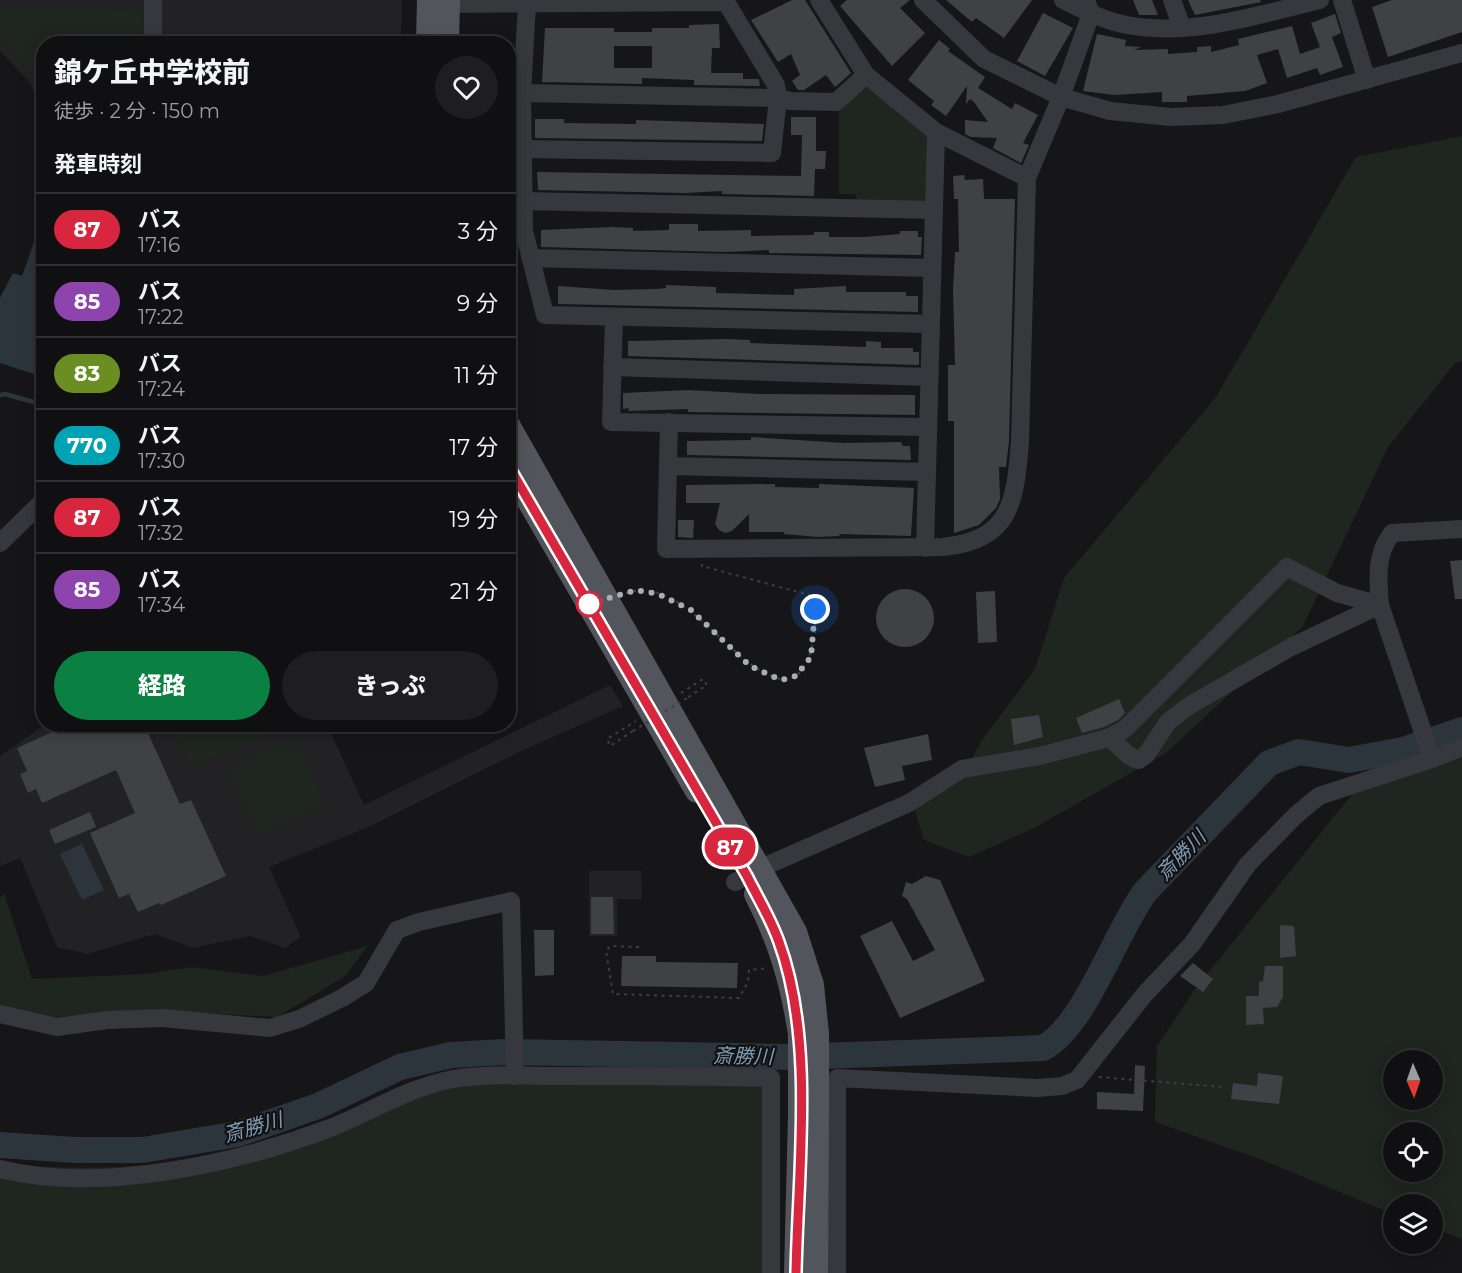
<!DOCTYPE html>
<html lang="ja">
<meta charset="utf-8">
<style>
:root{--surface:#101012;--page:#1e1e20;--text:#f1f3f6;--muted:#9c9d9f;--line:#303032;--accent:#0b8043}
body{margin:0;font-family:Montserrat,"Noto Sans JP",sans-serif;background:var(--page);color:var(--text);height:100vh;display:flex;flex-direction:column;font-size:22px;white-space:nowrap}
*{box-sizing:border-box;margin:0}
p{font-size:20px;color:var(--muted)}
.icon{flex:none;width:33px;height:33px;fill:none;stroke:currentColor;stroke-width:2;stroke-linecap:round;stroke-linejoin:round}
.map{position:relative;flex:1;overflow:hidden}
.side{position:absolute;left:36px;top:36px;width:480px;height:696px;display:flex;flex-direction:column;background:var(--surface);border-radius:24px;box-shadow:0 3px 15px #0003,0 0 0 2px var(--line)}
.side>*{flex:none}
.badge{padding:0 12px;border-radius:20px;font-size:21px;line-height:39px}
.needle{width:39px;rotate:178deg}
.controls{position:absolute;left:1383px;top:1050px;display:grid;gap:12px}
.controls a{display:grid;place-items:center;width:60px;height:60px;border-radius:50%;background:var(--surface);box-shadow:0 3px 15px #0003,0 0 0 2px var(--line);font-size:30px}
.you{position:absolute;width:30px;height:30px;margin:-15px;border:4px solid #fff;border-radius:50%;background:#1a73e8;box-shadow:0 0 0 9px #1a73e833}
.map>.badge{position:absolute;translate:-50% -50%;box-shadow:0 0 0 3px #fff}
h2{padding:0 18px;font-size:22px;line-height:54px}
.round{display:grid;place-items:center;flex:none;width:63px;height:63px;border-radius:32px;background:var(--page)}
.headline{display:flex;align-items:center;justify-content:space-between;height:102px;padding:0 18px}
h1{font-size:28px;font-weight:800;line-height:45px}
.cta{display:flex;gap:12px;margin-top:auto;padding:12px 18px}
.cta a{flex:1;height:69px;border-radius:36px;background:var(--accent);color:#fff;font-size:24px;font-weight:800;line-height:69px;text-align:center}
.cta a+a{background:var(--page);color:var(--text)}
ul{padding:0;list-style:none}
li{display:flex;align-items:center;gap:18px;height:72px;padding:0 18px;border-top:2px solid var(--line)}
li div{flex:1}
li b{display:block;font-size:22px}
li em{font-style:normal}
li .badge{min-width:66px;font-weight:700;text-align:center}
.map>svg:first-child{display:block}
.built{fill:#222225}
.green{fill:#1e261f;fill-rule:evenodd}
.water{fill:#2c353c}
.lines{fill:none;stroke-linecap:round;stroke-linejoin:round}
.stream{stroke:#2c353c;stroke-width:4.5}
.river{stroke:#2c353c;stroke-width:26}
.building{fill:#404145;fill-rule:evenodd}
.path{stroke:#3d3f44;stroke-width:2;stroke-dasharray:3 4.5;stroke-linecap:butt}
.minor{stroke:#37383d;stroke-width:18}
.major{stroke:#53555c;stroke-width:24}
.path-bridge{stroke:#3d3f44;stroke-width:2;stroke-dasharray:3 4.5;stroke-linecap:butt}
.major-bridge{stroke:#53555c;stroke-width:24}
.line-casing{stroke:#fff;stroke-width:14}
.line{stroke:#d7263d;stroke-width:9}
.walk{stroke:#a8adb8;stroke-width:6;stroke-dasharray:0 10.8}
.stop-dot{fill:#fff;stroke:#d7263d;stroke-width:3}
.labels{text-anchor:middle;stroke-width:4.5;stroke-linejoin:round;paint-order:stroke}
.water-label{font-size:20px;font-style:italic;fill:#7f9bb3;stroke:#111113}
</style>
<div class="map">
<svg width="1462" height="1273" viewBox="0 0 1462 1273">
<rect width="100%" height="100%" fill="#161618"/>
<!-- built -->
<g class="built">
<polygon points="0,0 402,0 401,43 44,44 43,155 37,101 30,83 0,51"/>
<polygon points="610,685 623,706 521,751 366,828 269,867 301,937 285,948 250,936 193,948 155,934 87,954 57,947 20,858 0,866 0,756 44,725 327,725 364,805"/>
<polygon points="589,871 641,871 642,899 617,899 617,936 589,936"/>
</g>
<!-- green -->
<g class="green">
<polygon points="0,7 142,9 142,43 44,44 43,107 40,81 0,39"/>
<polygon points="864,88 876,88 922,127 929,140 926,200 920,206 857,204 856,194 839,194 839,108"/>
<polygon points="1462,136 1462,361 1455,363 1388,447 1303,626 1166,753 1034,828 969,857 924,840 914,808 960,781 980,743 1035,669 1064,578 1216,397 1356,157"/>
<polygon points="170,725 295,725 191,768"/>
<polygon points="296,736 327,805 258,837 226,768"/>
<path d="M1462 756V1239L1433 1228 1432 1204H1394L1393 1214 1257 1158 1155 1122 1157 1046 1195 989 1361 783ZM1394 1060H1432V1100H1394ZM1394 1132H1432V1172H1394Z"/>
<polygon points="4,893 32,979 145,974 192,967 263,976 368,946 344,977 277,1017 200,1013 54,1017 0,1009 0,898"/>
<path d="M458 1073 771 1078V1273H0V1163C87 1173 183 1168 268 1141 332 1121 395 1096 458 1073Z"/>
</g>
<!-- water -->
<g class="water">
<polygon points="34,242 43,246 43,377 0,363 0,298 13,273 22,276"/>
<polygon points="82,844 104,890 82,900 60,854"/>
</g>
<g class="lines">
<!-- stream -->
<polyline class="stream" points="0,395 5,394 44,405"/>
<!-- river -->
<path class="river" d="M0 1145 74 1150H143L237 1134 318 1106 400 1067 451 1055 504 1052 791 1057 1043 1048C1085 1026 1115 933 1145 892L1269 763 1299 752 1349 760 1403 750 1462 730"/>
</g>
<!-- building -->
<g class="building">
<polygon points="792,0 805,0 851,73 835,87 826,75 804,90 798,90 792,81 800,75 791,54 778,62 751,20"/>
<polygon points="847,0 910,0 900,8 925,33 892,66 840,6"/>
<polygon points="946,0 1032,0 1004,38 976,18 972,22"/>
<polygon points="1133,0 1152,0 1158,15 1139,15"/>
<polygon points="1188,0 1260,0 1261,2 1195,15"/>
<polygon points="1392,0 1462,0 1462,32 1388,57 1372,7"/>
<polygon points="1043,13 1073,28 1045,76 1017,61"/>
<polygon points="1335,14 1341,33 1332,37 1343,67 1320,75 1317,68 1287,78 1278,49 1257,55 1267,83 1245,91 1187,96 1187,102 1162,102 1162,92 1114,95 1083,91 1097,34 1126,40 1125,46 1141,47 1134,50 1168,49 1168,54 1197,52 1197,47 1211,46 1211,52 1239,45 1238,39 1292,26 1300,54 1320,47 1311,23"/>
<path d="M719 24 720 48H712L711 73H743V79H759L760 86 694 85V80L642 78V84L542 82 545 28H614V32H652V28H689V25ZM614 46H652V68H614Z"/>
<polygon points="939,40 950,49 948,51 985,77 978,88 1012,109 1015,103 1038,115 1023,143 1029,145 1021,163 993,148 997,138 971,137 965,134 965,120 988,122 974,102 970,99 966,104 967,86 946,116 931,105 934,101 908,80"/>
<polygon points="791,117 816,117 816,151 826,151 825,169 815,169 814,196 722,194 722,191 685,193 538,190 537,172 801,176 802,135 791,135"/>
<polygon points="535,119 564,119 564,123 636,124 636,120 764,124 762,141 535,138"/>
<polygon points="964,175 965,180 983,179 984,199 1015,199 1009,441 1006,467 999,467 1000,499 996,508 979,525 954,533 954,421 948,421 948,365 955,365 953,290 955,252 959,252 958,199 954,199 953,176"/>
<polygon points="669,224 698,224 698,231 751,230 751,236 814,235 814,232 829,232 829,237 865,237 900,234 900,231 918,231 918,237 922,237 921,255 769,253 769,250 725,252 541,247 541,230 612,227 633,228 633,231 669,230"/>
<polygon points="666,285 716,287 716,293 794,295 794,289 846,286 846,292 906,292 906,296 918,296 918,312 558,304 558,286 614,290 656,289 666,288"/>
<polygon points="726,339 750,340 750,343 866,347 866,341 881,342 881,348 913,348 913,352 919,352 919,365 628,356 628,341"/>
<polygon points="688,390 760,394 915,395 915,415 688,412 688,409 628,411 629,408 623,409 623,393"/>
<polygon points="751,437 844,443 901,442 903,446 910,446 911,460 687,455 687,441 751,440"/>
<polygon points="775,484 775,487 819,488 819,484 914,488 911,536 840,534 839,536 818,537 784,534 784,532 749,532 749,514 732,531 725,533 719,530 715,524 720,503 686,503 686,485"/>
<polygon points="678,520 694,520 693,538 678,537"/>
<polygon points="1462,560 1462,599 1455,599 1450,561"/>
<circle cx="905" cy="618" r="29"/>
<polygon points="995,591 997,642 978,643 976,592"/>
<polygon points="1119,699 1125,713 1118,720 1104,727 1082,733 1076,718"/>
<polygon points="1039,715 1043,737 1014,745 1011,719"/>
<polygon points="70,724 144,724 180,804 191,800 226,876 161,905 159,903 138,912 129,894 119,898 90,833 135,813 116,770 42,803 36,789 28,793 20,774 27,771 17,748"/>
<polygon points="928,734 932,760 902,766 905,780 875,787 864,748"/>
<polygon points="90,812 96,827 55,844 49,830"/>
<polygon points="926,876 940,880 985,981 900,1018 860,936 892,921 913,961 935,950 907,899 902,896 906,882 912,884"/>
<polygon points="591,897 613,897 614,934 591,934"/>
<polygon points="1280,925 1294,926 1296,956 1280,958"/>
<polygon points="534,930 554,930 554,975 535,976"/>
<polygon points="622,956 656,956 656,962 738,963 737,988 621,986"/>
<polygon points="1193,963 1213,979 1203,992 1180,976"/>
<polygon points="1265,966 1283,966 1283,997 1277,1007 1263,1008 1264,1024 1246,1025 1246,996 1259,996 1259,982 1263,981"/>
<polygon points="1135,1065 1145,1066 1143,1111 1097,1109 1097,1092 1134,1094"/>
<polygon points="1258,1073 1283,1076 1279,1104 1231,1099 1233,1083 1257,1086"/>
</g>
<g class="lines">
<!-- path -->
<g class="path">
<path d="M626 593C684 574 727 665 780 679 812 688 824 611 809 595L702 566V564"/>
<polyline points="681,693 703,679 707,685 687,698"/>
<polyline points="633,731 610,746 607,739 636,721"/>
<polyline points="639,947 610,946 606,951 613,994 739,998 748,982 749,970 768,968"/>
<polyline points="1099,1077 1224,1087"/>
</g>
<!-- minor -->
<g class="minor">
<polyline points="153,0 153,44"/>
<polyline points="819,0 866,75 936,132 1027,178"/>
<polyline points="923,0 984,59 1061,97 1110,111 1171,117 1223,115 1278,104 1462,53"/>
<path d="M1063 0C1083 10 1105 21 1127 25 1192 37 1258 15 1320 0"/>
<polyline points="1172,0 1182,28"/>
<polyline points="1342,0 1367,80"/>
<polyline points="437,4 726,2 776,85 778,98 772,153 523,149"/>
<polyline points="527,4 522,93 524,231 545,315 931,324"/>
<polyline points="522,93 778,98 790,101 836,102 866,75"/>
<polyline points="523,201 934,210"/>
<polyline points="530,258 931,268"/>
<polyline points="614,317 611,422 927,427"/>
<polyline points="612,367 929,377"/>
<path d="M669 422 666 549 943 547C1012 540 1015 501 1020 442L1027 178 1061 97 1091 14 1086 0"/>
<polyline points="668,466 927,472"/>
<polyline points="0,543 44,500"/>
<polyline points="925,548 936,132"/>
<path d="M1108 738 1125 729 1287 567 1337 593 1380 605C1378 580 1375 555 1392 533L1462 529"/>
<path d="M735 882 761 868 909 803 962 769 1040 756 1108 738C1120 744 1126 758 1139 760L1146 755 1168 722 1187 707 1291 647 1380 605 1432 759"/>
<polyline points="0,1014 57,1027 107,1020 163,1018 270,1028 299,1019 342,998 366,983 397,930 419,922 511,901 515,1076"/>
<path d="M0 1169C100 1194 235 1164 330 1128 371 1112 409 1087 453 1079 487 1073 527 1076 562 1076 631 1076 701 1076 771 1078V1273"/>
<polyline points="837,1273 837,1078 1037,1088 1062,1086 1077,1080 1144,995 1192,944 1248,864 1296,815 1319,796 1432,759 1462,747"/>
</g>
<!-- major -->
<g class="major">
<polyline points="428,44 429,0"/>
<polyline points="447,44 448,0"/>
<polyline points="508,425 795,932 812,985 817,1034"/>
<polyline points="508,465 697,791"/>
<path d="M756 894C780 941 792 982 800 1034"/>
<polyline points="796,1273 800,1115"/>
<polyline points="816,1273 817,1116"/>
</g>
<!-- path-bridge -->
<polyline class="path-bridge" points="633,731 687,698"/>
<!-- major-bridge -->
<g class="major-bridge">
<polyline points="800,1034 800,1115"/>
<polyline points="817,1034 817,1116"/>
</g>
</g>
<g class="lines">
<defs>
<path id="line" d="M508 465 747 876C758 898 771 919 779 942 815 1040 798 1169 796 1273"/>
</defs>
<!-- line casing -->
<use href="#line" class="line-casing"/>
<!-- line -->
<use href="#line" class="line"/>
<!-- walk -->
<polyline class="walk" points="589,604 636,590 658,594 691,610 750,666 781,680 796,676 811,657 815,609"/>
</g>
<!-- markers -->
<circle class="stop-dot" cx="589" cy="604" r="12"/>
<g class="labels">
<!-- water labels -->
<g class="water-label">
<text transform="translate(1181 855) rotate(-46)" y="7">斎勝川</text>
<text transform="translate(743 1056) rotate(1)" y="7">斎勝川</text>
<text transform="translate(253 1127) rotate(-16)" y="7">斎勝川</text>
</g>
</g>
</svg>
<div class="controls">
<a><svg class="needle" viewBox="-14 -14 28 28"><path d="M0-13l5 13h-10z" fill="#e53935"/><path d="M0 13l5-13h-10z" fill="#9c9d9f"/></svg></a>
<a><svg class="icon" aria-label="locate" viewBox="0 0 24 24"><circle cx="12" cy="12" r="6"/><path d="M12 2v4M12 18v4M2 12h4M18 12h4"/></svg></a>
<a><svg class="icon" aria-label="layers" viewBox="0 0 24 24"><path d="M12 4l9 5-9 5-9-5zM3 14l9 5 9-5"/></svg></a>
</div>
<div class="you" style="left:815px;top:609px"></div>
<b class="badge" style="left:730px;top:847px;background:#d7263d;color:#fff">87</b>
<section class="side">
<div class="headline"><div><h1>錦ケ丘中学校前</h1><p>徒歩 · 2 分 · 150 m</p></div><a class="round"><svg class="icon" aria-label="heart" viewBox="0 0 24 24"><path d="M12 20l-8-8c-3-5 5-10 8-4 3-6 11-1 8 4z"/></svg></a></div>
<h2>発車時刻</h2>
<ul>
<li><span class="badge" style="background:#d7263d;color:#fff">87</span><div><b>バス</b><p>17:16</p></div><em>3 分</em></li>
<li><span class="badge" style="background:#8e44ad;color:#fff">85</span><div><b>バス</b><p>17:22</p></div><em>9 分</em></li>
<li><span class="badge" style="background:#6b8e23;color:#fff">83</span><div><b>バス</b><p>17:24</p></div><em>11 分</em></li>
<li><span class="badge" style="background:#00a3b4;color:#fff">770</span><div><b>バス</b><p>17:30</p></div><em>17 分</em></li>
<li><span class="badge" style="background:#d7263d;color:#fff">87</span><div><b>バス</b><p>17:32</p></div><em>19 分</em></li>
<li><span class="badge" style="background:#8e44ad;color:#fff">85</span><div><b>バス</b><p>17:34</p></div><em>21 分</em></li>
</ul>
<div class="cta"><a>経路</a><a>きっぷ</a></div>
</section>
</div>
